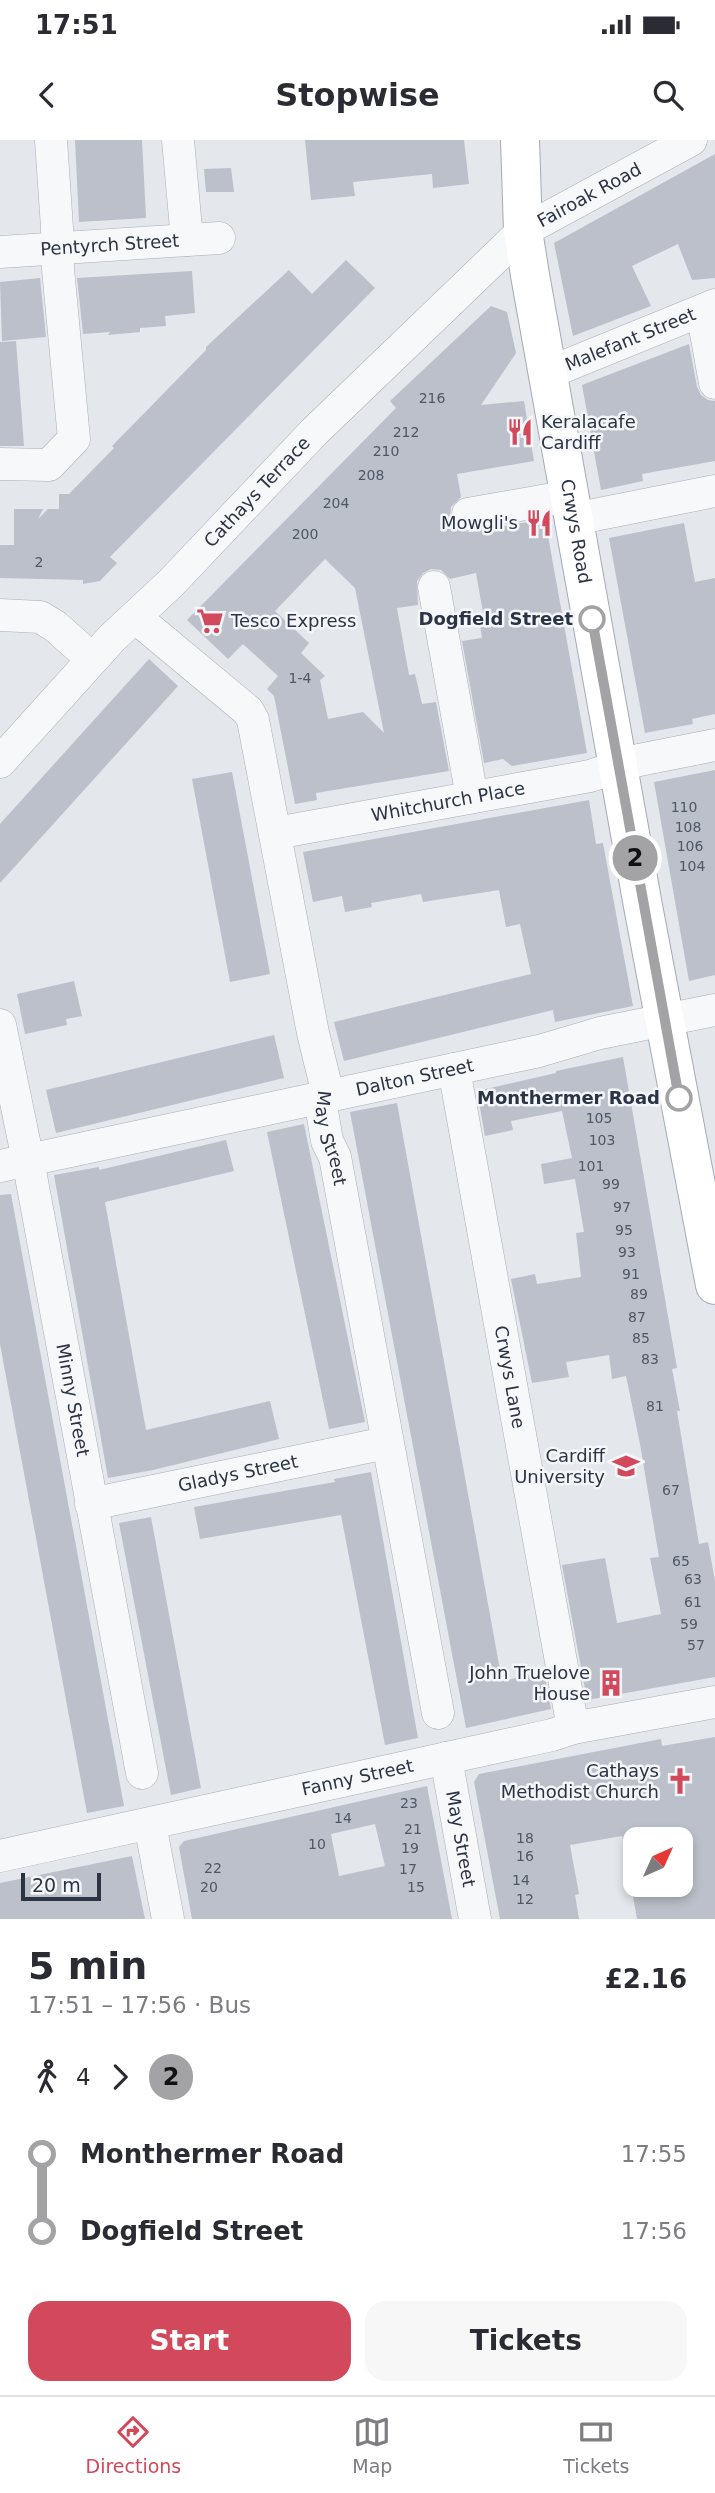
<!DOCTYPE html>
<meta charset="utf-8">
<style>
:root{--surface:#fff;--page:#f7f7f7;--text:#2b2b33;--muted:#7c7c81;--line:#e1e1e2;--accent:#d1495b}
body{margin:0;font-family:"DejaVu Sans",sans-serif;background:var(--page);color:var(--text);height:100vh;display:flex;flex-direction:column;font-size:26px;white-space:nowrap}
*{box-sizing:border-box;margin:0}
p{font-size:23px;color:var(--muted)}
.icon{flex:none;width:38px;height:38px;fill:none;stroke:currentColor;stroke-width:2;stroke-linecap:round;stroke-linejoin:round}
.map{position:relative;height:1779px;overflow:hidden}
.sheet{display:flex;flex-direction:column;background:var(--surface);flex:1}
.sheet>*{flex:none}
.badge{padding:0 14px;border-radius:23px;font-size:24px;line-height:46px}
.needle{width:46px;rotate:45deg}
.buttons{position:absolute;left:623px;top:1687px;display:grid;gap:14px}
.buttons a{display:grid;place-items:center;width:70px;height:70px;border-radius:14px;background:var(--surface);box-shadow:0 4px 10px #0003;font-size:35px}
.scale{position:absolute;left:21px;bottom:18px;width:80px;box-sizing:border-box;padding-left:7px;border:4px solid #2b3445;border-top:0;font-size:19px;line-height:24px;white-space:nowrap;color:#2b3445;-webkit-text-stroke:5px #f4f6f9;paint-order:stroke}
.map>.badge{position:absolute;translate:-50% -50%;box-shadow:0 0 0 4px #fff}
.legs{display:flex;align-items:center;gap:10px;height:77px;padding:0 28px;font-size:23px}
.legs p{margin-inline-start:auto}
.head{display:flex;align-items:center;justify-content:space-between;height:119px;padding:0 28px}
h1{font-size:38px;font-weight:800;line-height:52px}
.button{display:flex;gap:14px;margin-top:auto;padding:14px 28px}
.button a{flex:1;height:80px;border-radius:21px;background:var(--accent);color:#fff;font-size:28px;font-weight:800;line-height:80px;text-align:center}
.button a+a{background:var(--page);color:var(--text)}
ul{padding:0 28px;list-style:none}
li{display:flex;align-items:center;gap:24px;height:77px;font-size:26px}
li i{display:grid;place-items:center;width:10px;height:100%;margin:0 9px;background:currentColor}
li i::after{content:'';width:18px;height:18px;margin:-9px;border:5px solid;border-radius:50%;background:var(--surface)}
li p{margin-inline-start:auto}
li:first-child i{background:linear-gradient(#0000 50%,currentColor 0)}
li:last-child i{background:linear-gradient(currentColor 50%,#0000 0)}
.status{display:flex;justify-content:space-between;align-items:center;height:49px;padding:0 35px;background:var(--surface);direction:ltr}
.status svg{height:19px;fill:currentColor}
header{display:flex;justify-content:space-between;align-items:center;height:91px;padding:0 28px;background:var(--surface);font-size:32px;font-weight:800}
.menu{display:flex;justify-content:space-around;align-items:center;height:98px;border-top:2px solid var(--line);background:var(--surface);font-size:19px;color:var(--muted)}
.menu a{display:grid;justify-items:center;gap:4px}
.menu .current{color:var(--accent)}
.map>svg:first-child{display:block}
.building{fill:#bbc0ca;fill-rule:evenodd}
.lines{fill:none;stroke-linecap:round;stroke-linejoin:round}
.minor-casing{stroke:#a9aeb7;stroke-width:33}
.major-casing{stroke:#a3abb8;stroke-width:40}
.minor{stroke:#f7f8fa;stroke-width:32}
.major{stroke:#fff;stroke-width:38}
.line-1-casing{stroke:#fff;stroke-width:16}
.line-1{stroke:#a3a3a5;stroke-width:10}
.stop-1-dot{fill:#fff;stroke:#a3a3a5;stroke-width:3.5}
.labels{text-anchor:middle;stroke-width:5;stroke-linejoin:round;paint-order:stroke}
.number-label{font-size:14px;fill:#4f5766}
.street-label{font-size:18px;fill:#2b3445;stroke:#f4f6f9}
.poi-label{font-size:18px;fill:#2b3445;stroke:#f4f6f9;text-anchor:end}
.stop-label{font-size:18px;font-weight:bold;fill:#2b3445;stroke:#f4f6f9;text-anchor:end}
</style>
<div class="status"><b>17:51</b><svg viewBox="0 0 49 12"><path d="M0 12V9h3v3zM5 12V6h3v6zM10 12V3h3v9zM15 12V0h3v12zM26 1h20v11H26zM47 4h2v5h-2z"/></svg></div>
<header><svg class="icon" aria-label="back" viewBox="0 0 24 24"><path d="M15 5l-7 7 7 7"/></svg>Stopwise<svg class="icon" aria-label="search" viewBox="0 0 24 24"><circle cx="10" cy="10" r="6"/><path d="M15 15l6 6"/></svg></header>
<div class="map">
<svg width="715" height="1779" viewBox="0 0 715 1779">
<rect width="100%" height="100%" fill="#e4e7ec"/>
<!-- building -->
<g class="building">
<polygon points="75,0 142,0 146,78 79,82"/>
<polygon points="305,0 464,0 469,44 433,48 432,34 353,42 355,56 311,60"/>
<polygon points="715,14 715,138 692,140 678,104 632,126 651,166 573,196 554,103"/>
<polygon points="231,28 234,52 206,52 204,29"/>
<polygon points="346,120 375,148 110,417 117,423 100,441 83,444 83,440 0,438 0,405 14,405 14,369 43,369 38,379 48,369 59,369 59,354 69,354 114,308 112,306 206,210 206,207 289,130 312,154"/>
<polygon points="192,131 195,173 165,176 166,186 140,188 140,192 108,195 110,192 83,194 77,138"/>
<polygon points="40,138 46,197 2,201 0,142"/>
<path d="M491 166 507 172 516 213 481 265 524 261 534 321 457 334 461 357 451 367 450 378 454 386 462 391 471 392 545 379 587 613 512 626 503 619 484 623 462 501 482 498 480 486 485 484 476 433 450 439 441 430 431 429 423 433 417 441 418 465 397 468 409 535 415 534 422 564 436 562 449 631 316 653 317 660 295 664 274 556 267 549 278 536 243 504 228 519 187 480 396 268 390 261ZM325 419 355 448 384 593 363 572 328 579 320 540 325 536 301 513 309 503 275 471Z"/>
<polygon points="16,201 24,306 0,306 0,202"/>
<polygon points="689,204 697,247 701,255 708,260 715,261 715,321 642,334 643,341 601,350 582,245"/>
<polygon points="684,383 695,442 715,438 715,574 692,579 693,584 645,593 609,398"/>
<polygon points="149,519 178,546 0,743 0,684"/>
<polygon points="715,630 715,835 689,841 654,642"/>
<polygon points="232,632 270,834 230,842 192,639"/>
<polygon points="589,660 596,704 603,703 633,866 555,882 553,870 344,921 334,882 531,834 520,784 506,787 499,750 423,762 421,754 371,763 372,767 345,772 342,756 313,762 303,712"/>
<polygon points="74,841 82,876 66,879 67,885 25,894 17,854"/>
<polygon points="274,895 284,938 56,993 46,950"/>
<polygon points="623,917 677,1228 672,1229 680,1271 677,1271 699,1404 708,1402 715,1441 715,1537 587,1560 562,1425 605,1418 617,1483 661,1474 650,1418 659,1417 640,1304 626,1236 612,1239 609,1215 566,1222 569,1237 532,1243 511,1139 535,1134 537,1144 581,1137 576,1093 584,1092 575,1039 544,1044 541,1024 572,1018 562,971 511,981 513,990 485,996 477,951 556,933 556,931"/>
<polygon points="397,963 502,1541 544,1532 551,1569 466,1588 350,972"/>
<polygon points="304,984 365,1282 329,1289 267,992"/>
<polygon points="226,1000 234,1031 105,1062 146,1290 270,1261 279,1299 153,1330 108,1338 54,1035 99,1027 99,1030"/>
<polygon points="11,1054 124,1666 87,1673 0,1204 0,1055"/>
<polygon points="371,1332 418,1598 385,1605 341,1375 200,1399 194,1367 335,1342 334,1339"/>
<polygon points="151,1377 201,1648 171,1655 119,1383"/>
<polygon points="715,1597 715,1779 637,1779 631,1745 681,1745 681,1699 623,1699 622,1696 570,1705 579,1754 575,1755 579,1779 500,1779 474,1642 479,1634 661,1599 662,1606"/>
<path d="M427 1646 452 1779H192L179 1707 184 1701ZM375 1684 385 1726 339 1736 331 1694Z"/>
<polygon points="132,1716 145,1779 0,1779 0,1743"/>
</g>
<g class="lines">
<defs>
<g id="minor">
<polyline points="178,0 187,100"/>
<path id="s1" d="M0 112 219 98"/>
<polyline points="702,171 715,243"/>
<path id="s2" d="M548 233 715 165"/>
<polyline points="0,324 49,325 74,299 58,129 57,88 51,0"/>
<polyline points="468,374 570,356"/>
<polyline points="574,379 715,351"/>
<polyline points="434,447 472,657"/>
<polyline points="0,475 40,477 55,486 92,519"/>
<path id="s3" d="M135 477 248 571 253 580 313 893 325 942 322 971 327 1001 335 1017 438 1573"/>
<path id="s4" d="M0 622 112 498 171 443 314 292 523 91 691 0"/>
<path id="s5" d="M276 693 590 636 639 620 715 605"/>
<path id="s6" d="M0 885 28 1020 142 1633"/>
<path id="s7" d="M454 929 573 1588"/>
<path id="s8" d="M0 1026 539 911 600 893 715 870"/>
<path id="s9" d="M91 1364 386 1303"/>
<path id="s10" d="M446 1618 475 1779"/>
<polyline points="150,1684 168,1779"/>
<path id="s11" d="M0 1716 552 1595 573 1588 715 1562"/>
</g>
<g id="major">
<path id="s12" d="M520 0 523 91 530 135 643 766 715 1145"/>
</g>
</defs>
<!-- minor casing -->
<use href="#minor" class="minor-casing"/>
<!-- major casing -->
<use href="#major" class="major-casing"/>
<!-- minor -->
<use href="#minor" class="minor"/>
<!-- major -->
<use href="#major" class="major"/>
</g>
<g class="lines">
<defs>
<polyline id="line-1" points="592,479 679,958"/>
</defs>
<!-- line-1 casing -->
<use href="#line-1" class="line-1-casing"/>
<!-- line-1 -->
<use href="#line-1" class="line-1"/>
</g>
<!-- icons -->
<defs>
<symbol id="restaurant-bare" viewBox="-9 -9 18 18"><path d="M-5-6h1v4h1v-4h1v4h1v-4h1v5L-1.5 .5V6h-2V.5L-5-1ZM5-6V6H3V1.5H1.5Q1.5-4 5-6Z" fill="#d1495b" stroke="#f4f6f9" stroke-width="2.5" paint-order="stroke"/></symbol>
<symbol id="supermarket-bare" viewBox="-9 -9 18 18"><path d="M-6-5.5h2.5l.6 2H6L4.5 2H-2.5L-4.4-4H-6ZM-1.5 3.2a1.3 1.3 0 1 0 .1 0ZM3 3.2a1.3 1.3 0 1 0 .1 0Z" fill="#d1495b" stroke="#f4f6f9" stroke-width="2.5" paint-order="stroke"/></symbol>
<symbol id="university-bare" viewBox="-9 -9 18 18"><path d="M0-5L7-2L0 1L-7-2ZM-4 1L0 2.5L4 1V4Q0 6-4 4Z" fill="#d1495b" stroke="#f4f6f9" stroke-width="2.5" paint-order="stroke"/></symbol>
<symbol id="building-bare" viewBox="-9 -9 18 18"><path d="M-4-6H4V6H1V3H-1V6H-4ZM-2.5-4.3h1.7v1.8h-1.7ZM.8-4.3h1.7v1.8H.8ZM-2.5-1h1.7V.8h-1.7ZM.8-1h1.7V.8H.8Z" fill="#d1495b" stroke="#f4f6f9" stroke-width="2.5" paint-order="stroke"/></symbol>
<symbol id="church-bare" viewBox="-9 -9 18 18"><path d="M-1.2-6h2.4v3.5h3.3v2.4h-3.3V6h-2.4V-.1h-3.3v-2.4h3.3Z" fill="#d1495b" stroke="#f4f6f9" stroke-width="2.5" paint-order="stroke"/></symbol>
</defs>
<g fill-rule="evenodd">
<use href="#restaurant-bare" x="501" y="273" width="38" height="38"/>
<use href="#restaurant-bare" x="520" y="364" width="38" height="38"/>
<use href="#supermarket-bare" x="191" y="462" width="38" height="38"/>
<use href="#university-bare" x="607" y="1307" width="38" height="38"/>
<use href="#building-bare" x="592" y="1524" width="38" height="38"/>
<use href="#church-bare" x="661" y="1622" width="38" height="38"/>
</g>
<!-- markers -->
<g class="stop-1-dot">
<circle cx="592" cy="479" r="12"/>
<circle cx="679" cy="958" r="12"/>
</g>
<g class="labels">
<!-- number labels -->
<g class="number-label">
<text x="432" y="263">216</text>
<text x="406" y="297">212</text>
<text x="386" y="316">210</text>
<text x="371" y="340">208</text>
<text x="336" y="368">204</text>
<text x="305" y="399">200</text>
<text x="39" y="427">2</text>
<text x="300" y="543">1-4</text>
<text x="684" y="672">110</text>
<text x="688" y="692">108</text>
<text x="690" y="711">106</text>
<text x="692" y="731">104</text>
<text x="599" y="983">105</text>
<text x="602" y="1005">103</text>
<text x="591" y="1031">101</text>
<text x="611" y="1049">99</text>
<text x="622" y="1072">97</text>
<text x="624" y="1095">95</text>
<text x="627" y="1117">93</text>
<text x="631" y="1139">91</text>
<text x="639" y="1159">89</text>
<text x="637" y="1182">87</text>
<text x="641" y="1203">85</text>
<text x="650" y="1224">83</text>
<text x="655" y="1271">81</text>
<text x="671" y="1355">67</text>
<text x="681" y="1426">65</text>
<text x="693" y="1444">63</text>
<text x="693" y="1467">61</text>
<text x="689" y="1489">59</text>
<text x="696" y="1510">57</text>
<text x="409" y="1668">23</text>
<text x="343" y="1683">14</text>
<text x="413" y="1694">21</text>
<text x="525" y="1703">18</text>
<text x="317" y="1709">10</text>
<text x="410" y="1713">19</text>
<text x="525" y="1721">16</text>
<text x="213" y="1733">22</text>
<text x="408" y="1734">17</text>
<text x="521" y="1745">14</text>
<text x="209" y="1752">20</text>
<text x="416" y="1752">15</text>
<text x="525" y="1764">12</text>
</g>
<!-- street labels -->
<g class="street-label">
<text dy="6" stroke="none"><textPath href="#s4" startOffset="821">Fairoak Road</textPath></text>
<text dy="6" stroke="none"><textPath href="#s1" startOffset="110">Pentyrch Street</textPath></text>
<text dy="6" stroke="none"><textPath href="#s2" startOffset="89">Malefant Street</textPath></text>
<text dy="6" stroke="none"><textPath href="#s4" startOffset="373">Cathays Terrace</textPath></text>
<text dy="6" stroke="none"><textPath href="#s12" startOffset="396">Crwys Road</textPath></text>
<text dy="6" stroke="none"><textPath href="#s5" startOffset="175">Whitchurch Place</textPath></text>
<text dy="6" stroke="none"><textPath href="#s8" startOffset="424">Dalton Street</textPath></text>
<text dy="6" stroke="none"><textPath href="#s3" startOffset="584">May Street</textPath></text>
<text dy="6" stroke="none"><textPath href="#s7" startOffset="313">Crwys Lane</textPath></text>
<text dy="6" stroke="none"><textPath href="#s6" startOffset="382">Minny Street</textPath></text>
<text dy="6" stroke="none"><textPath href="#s9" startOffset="150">Gladys Street</textPath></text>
<text dy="6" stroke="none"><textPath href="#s11" startOffset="366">Fanny Street</textPath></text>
<text dy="6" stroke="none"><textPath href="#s10" startOffset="82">May Street</textPath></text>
</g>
<!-- poi labels -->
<g class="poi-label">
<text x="541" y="288" text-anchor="start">Keralacafe<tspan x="541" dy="21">Cardiff</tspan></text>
<text x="518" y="389">Mowgli's</text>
<text x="231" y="487" text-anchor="start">Tesco Express</text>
<text x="605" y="1322">Cardiff<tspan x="605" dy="21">University</tspan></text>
<text x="590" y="1539">John Truelove<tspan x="590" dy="21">House</tspan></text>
<text x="659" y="1637">Cathays<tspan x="659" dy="21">Methodist Church</tspan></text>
</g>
<!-- stop labels -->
<g class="stop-label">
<text x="573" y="485">Dogfield Street</text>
<text x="660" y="964">Monthermer Road</text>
</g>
</g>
</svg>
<div class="buttons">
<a><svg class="needle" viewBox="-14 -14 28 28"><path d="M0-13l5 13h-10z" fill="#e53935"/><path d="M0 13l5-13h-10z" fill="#7c7c81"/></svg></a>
</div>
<div class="scale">20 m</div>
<b class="badge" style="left:635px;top:718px;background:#a3a3a5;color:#111">2</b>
</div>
<section class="sheet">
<div class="head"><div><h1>5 min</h1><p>17:51 – 17:56 · Bus</p></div><b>£2.16</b></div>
<div class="legs"><svg class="icon" aria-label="walk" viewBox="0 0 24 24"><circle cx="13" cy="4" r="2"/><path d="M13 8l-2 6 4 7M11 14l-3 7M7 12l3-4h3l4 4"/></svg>4<svg class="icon" aria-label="forward" viewBox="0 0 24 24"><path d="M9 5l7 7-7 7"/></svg><b class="badge" style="background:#a3a3a5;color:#111">2</b></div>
<ul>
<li><i style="color:#a3a3a5"></i><b>Monthermer Road</b><p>17:55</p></li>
<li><i style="color:#a3a3a5"></i><b>Dogfield Street</b><p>17:56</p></li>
</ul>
<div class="button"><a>Start</a><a>Tickets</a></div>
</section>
<nav class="menu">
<a class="current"><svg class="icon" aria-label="directions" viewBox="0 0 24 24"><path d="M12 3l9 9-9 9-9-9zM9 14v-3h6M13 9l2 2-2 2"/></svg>Directions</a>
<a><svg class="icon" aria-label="map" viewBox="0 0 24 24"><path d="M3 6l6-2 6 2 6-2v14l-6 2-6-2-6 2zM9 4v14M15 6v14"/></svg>Map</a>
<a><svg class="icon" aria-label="tickets" viewBox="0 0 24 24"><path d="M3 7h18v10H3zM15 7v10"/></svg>Tickets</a>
</nav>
